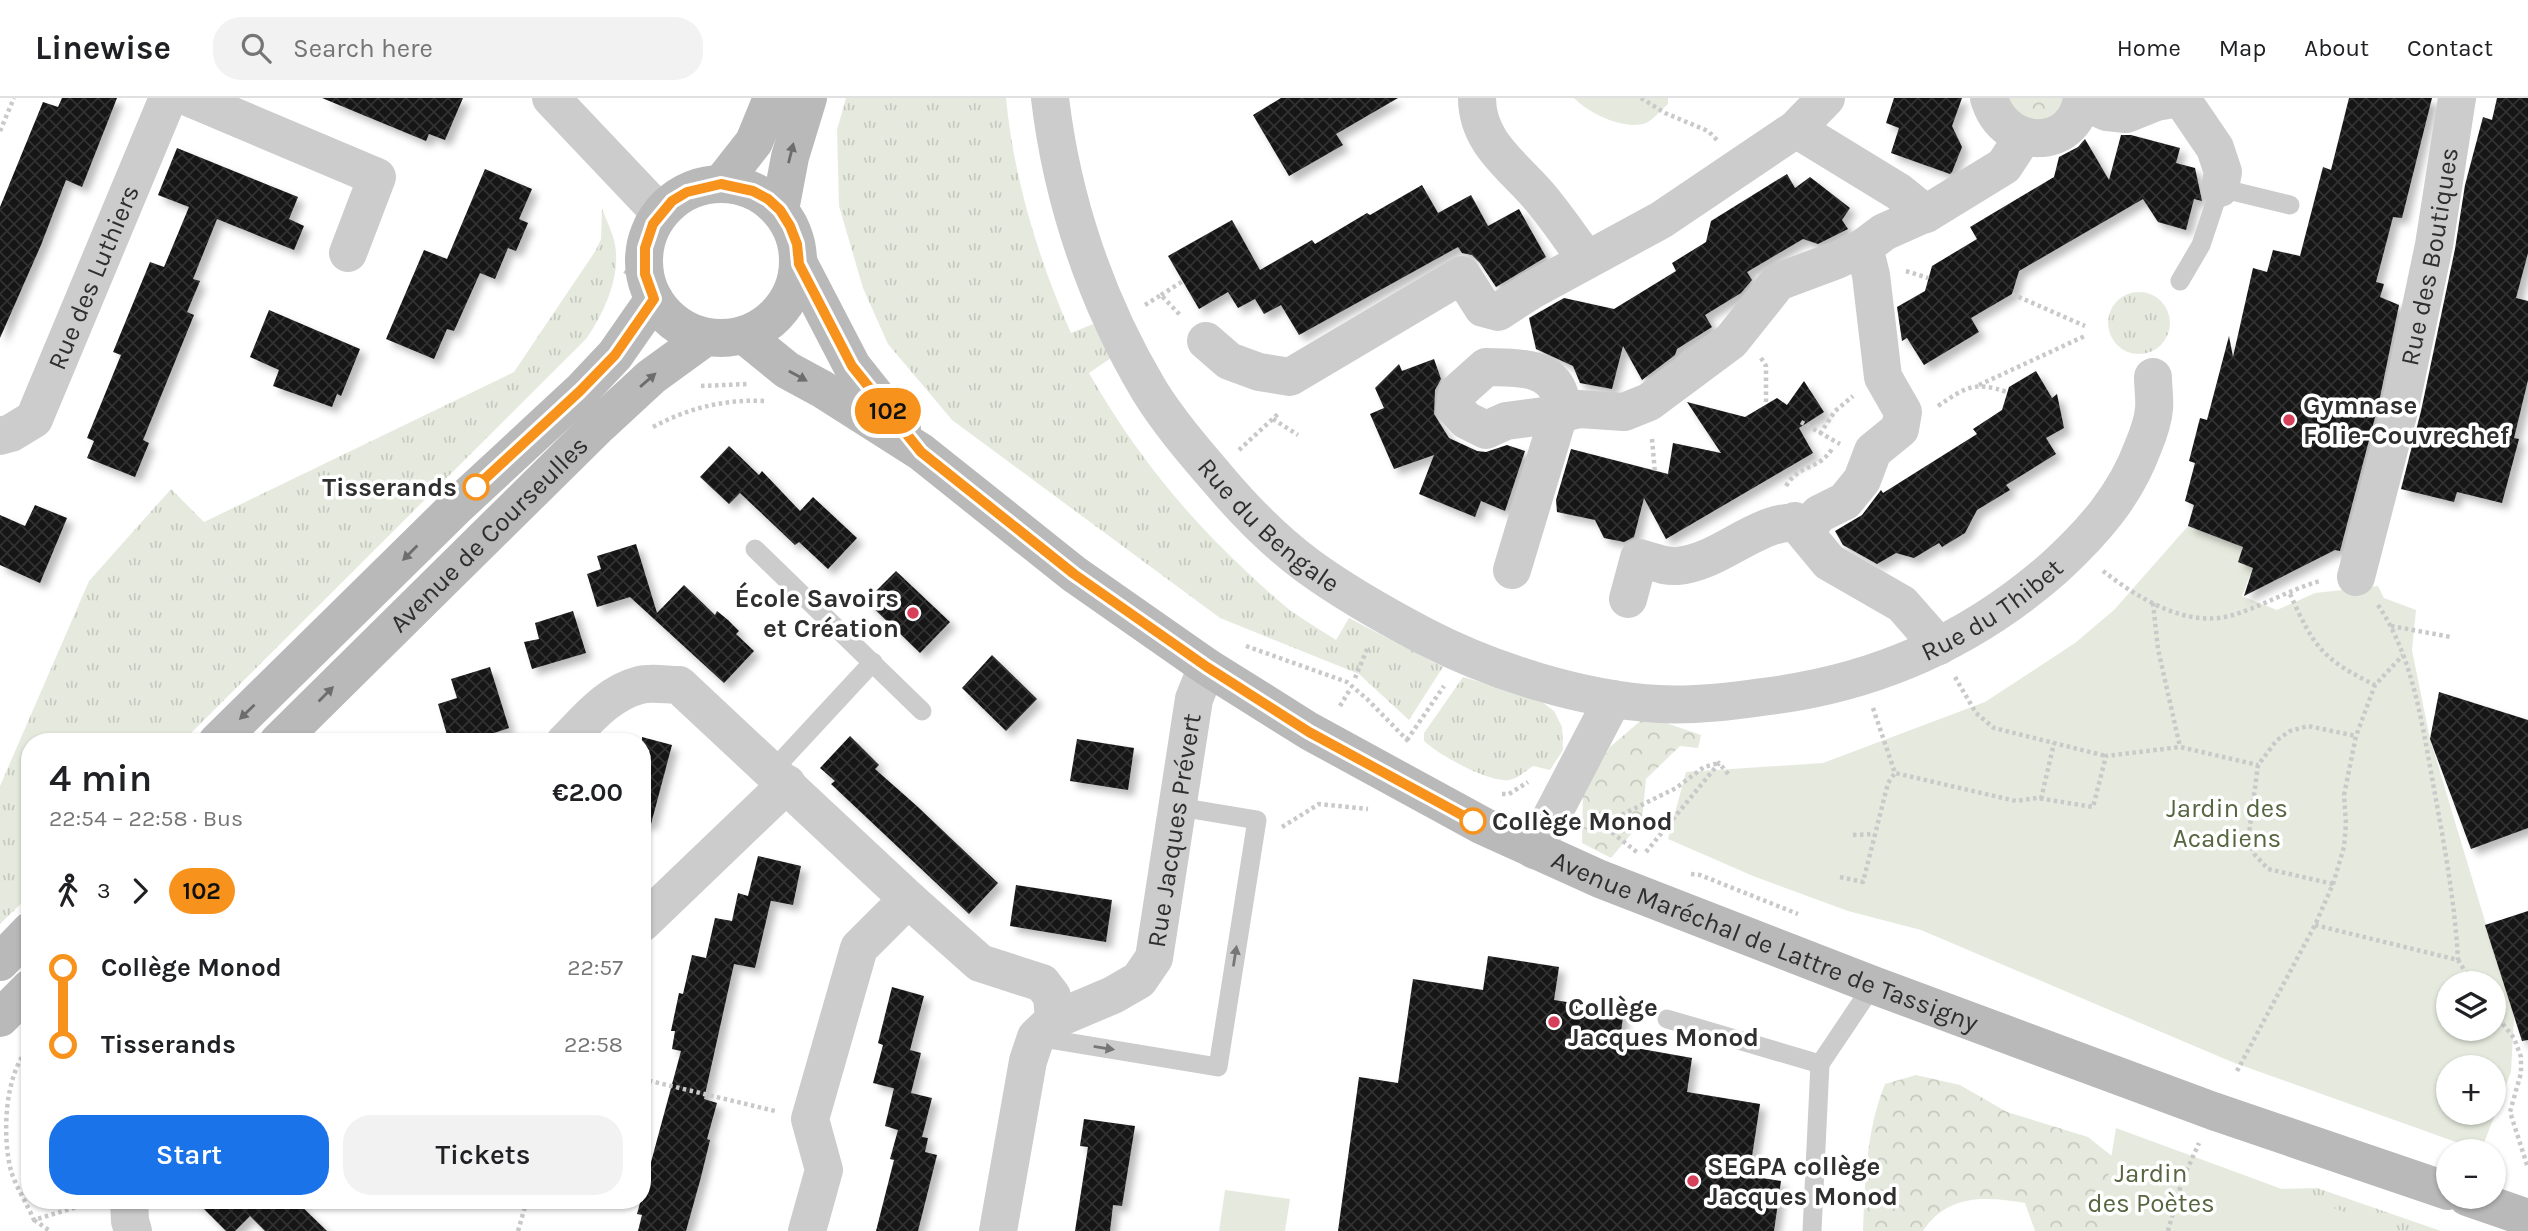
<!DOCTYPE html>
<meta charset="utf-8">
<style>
:root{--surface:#fff;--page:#f2f2f2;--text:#202124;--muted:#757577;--line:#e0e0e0;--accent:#1a73e8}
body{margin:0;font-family:Karla,sans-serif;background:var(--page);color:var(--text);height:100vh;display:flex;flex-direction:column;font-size:26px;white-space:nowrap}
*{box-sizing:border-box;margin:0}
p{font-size:23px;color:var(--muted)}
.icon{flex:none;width:38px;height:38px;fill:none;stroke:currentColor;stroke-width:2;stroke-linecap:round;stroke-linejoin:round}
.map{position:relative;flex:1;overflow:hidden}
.drawer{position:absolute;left:21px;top:635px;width:630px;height:476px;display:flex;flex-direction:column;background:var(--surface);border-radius:28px;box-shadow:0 2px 5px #0004}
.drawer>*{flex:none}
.badge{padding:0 14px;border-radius:23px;font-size:24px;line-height:46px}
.controls{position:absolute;left:2436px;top:873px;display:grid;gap:14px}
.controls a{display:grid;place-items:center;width:70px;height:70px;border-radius:50%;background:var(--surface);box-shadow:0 2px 5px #0004;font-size:35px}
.map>.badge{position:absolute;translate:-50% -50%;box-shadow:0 0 0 4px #fff}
.legs{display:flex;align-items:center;gap:10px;height:77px;padding:0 28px;font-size:23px}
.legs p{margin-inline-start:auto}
.overview{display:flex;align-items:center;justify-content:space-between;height:119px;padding:0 28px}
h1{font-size:38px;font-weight:600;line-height:52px}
.button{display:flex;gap:14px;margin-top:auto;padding:14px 28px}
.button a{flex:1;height:80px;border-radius:28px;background:var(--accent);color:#fff;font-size:28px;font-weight:600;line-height:80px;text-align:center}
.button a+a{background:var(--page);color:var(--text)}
ul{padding:0 28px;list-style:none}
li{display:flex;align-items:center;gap:24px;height:77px;font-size:26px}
li i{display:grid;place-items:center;width:10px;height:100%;margin:0 9px;background:currentColor}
li i::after{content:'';width:18px;height:18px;margin:-9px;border:5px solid;border-radius:50%;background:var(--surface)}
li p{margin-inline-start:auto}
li:first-child i{background:linear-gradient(#0000 50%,currentColor 0)}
li:last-child i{background:linear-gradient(currentColor 50%,#0000 0)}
header{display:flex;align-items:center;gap:42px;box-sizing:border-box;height:98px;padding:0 35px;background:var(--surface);border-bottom:2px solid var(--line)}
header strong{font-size:33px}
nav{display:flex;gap:38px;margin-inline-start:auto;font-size:24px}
.search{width:490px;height:63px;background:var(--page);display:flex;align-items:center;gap:18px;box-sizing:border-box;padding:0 24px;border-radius:28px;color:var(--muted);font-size:26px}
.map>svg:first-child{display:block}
.grass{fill:url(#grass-tufts)}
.forest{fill:url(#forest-crowns)}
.park{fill:#e6eade;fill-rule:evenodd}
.building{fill:url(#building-cross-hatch);filter:url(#shadow)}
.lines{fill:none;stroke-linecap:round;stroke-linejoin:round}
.path{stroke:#c9c9c9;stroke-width:4.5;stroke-dasharray:3.5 3.5;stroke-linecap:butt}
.lane{stroke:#ccc;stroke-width:19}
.street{stroke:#ccc;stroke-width:38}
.secondary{stroke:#b9b9b9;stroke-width:38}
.oneway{fill:#6d6d6d}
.oneway2{fill:#767676}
.line-1-casing{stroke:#fff;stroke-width:16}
.line-1{stroke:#f7931d;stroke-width:10}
.poi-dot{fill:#d6405b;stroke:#fff;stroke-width:2.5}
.stop-1-dot{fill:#fff;stroke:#f7931d;stroke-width:3.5}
.labels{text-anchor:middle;stroke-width:7;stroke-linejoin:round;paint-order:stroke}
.street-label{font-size:26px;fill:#2f2f2f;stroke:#fff}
.poi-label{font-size:26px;font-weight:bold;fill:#2f2f2f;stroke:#fff;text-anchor:start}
.stop-label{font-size:26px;font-weight:bold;fill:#2f2f2f;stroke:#fff;text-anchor:end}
.park-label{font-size:26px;fill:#566640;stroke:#fff}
</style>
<header>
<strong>Linewise</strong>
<div class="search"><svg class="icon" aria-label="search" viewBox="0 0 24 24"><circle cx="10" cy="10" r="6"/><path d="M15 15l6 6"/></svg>Search here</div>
<nav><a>Home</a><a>Map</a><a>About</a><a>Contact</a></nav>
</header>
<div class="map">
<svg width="2528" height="1133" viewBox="0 0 2528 1133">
<defs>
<pattern id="grass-tufts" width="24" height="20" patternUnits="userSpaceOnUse" patternTransform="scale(1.75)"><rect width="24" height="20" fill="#e6eade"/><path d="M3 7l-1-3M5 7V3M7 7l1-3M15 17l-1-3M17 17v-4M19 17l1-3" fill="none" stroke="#c6c9bf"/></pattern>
<pattern id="forest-crowns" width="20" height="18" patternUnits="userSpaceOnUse" patternTransform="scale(1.75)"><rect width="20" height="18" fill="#e6eade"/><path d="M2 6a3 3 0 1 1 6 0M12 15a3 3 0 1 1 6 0" fill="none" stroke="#c6c9bf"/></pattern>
<pattern id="building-cross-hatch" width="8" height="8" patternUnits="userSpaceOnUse" patternTransform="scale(1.75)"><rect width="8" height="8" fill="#161616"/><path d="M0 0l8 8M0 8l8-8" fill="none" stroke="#303030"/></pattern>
<filter id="shadow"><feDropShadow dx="6" dy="6" stdDeviation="3.5" flood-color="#0004"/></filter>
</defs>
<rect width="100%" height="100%" fill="#fff"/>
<!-- grass -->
<g class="grass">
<path d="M846 0H1006C1014 82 1038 160 1071 235L1093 226 1111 260 1089 275C1131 349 1184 416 1247 474 1261 487 1276 501 1291 513 1305 523 1321 532 1336 542L1349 520 1443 569 1409 622 1359 576 1220 520 952 322 888 246 863 190 839 108 837 32Z"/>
<path d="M602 110C606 122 613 135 615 147 621 178 604 216 586 241L182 644H30V797L0 826V688L89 483 171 391 204 424 514 274 596 152 601 141Z"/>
<circle cx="2139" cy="225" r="31"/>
<path d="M1463 579 1537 600 1554 613 1562 629 1563 652 1550 672 1533 668C1525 673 1518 681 1509 682 1489 685 1439 657 1424 643V635Z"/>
<polygon points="2317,1090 2441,1133 2175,1133 2272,1091"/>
</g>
<!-- forest -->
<g class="forest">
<polygon points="1999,0 2073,0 2035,32"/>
<polygon points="1646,618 1701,637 1698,650 1680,648 1646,681 1642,723 1611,760 1582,745 1583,695 1610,649"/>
<path d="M1916 977 1960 987 2007 1014 2088 1039 2137 1078 2133 1133H2035L2025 1105C1986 1098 1947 1096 1923 1133H1863C1865 1083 1866 1033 1885 986Z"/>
</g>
<!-- park -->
<g class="park">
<path d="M1574 0H1668V6C1662 11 1653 22 1646 25 1625 33 1588 15 1574 0Z"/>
<path d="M2188 428 2243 449 2239 464 2253 470 2242 498 2277 512 2315 495 2378 488 2384 500 2416 512 2412 552 2430 641 2514 919 2511 974 2481 1053 2232 964 1921 832 1848 813 1753 778 1668 741 1686 674 1823 665 1985 604 2075 545 2114 512ZM2448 886H2494V931H2448ZM2448 970H2494V1015H2448Z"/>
<polygon points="2116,1030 2396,1133 2099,1133"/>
<polygon points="1225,1092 1290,1101 1285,1133 1219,1133"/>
</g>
<!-- building -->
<g class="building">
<polygon points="62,0 117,0 82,89 66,82 41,147 0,240 0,109 43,4 58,9"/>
<polygon points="322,0 463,0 445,42 429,36 426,43"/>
<polygon points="1281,0 1398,0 1336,36 1343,47 1289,78 1253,17"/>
<polygon points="1894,0 1962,0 1952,28 1962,49 1952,74 1950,76 1891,55 1899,30 1886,25"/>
<polygon points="2349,0 2432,0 2402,120 2393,119 2376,184 2384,186 2380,199 2399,207 2379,304 2340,453 2335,452 2244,498 2253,470 2238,464 2243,449 2188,428 2194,407 2185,403 2195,365 2189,363 2200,320 2207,322 2229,238 2233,259 2253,170 2267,174 2273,152 2300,158 2323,69 2331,72"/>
<polygon points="2497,0 2528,0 2528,155 2516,200 2528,203 2528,282 2514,340 2519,341 2502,405 2457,394 2454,404 2401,391 2421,313 2455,151 2465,87 2483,19 2492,22"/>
<polygon points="2121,37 2131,37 2180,50 2176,65 2195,70 2202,103 2194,101 2186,132 2158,124 2143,101 2019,173 2012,196 1971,220 1979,234 1924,267 1907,240 1902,243 1897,209 1925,193 1932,168 1977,141 1970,129 2054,79 2059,59 2078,49 2085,41 2109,82"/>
<polygon points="177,50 298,99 289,121 304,128 294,152 217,121 193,181 200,183 187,214 194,217 143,342 149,345 135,379 87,360 94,343 87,340 121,257 113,254 150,164 164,169 189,109 158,97"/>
<polygon points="485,71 532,91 519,121 528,125 516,153 508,150 495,181 480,175 454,233 447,231 434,261 386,241 424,152 447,161"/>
<polygon points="1787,76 1795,90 1810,79 1850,110 1842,122 1848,131 1818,146 1803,141 1747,174 1752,182 1741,195 1705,217 1712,229 1677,251 1675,257 1642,282 1623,248 1612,291 1580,285 1573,268 1536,251 1529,220 1564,200 1614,211 1676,173 1672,165 1706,144 1711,123"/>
<polygon points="1422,87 1438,115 1471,97 1488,128 1519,111 1546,159 1496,189 1480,165 1472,157 1462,155 1458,149 1299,237 1281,207 1264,216 1255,201 1238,210 1228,194 1199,211 1168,158 1232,122 1260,172 1312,142 1315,146 1367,115 1370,117"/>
<polygon points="269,212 360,251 341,298 337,296 332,309 273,288 279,272 250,259"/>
<polygon points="1434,261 1441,281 1435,292 1434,316 1449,340 1477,353 1486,354 1507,347 1525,353 1505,413 1481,403 1475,419 1419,396 1434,357 1394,371 1370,316 1384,310 1375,290 1399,266 1402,273"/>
<polygon points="2036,273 2052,300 2057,296 2064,330 2046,340 2056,356 2006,387 2010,392 1977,412 1965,435 1942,449 1939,445 1914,460 1896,455 1877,466 1843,447 1835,433 1862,417 1881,392 1883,395 1977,336 1973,331 2002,312 2009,289"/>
<polygon points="1804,283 1824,314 1799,330 1813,355 1666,441 1644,400 1634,439 1624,444 1604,440 1595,422 1557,414 1556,402 1571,351 1668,376 1673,345 1721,355 1687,304 1745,319 1777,300 1787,307"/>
<polygon points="729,348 759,377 762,373 800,413 813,399 857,440 828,471 799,444 795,447 740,395 729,406 700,379"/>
<polygon points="35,407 67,420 40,485 0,467 0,417 25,428"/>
<polygon points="636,446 657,515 684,487 715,517 717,513 728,522 739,533 736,536 754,553 724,585 630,499 597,509 587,476 601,471 597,458"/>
<polygon points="896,473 950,524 920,555 866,503"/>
<polygon points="573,513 586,555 532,571 524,544 539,541 535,525"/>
<polygon points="992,557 1037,601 1006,633 962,590"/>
<polygon points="490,569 509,630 467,644 449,644 438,606 457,600 451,581"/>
<polygon points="2439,594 2528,622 2528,730 2471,751 2430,641"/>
<polygon points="850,638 879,667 875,671 918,709 998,785 969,816 831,686 835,683 820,670"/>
<polygon points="642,639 672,647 651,726 642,725"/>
<polygon points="1077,641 1134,650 1128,692 1070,683"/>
<polygon points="758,758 801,768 793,807 762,801 771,802 755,870 734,866 704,1001 717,1005 707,1041 710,1042 701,1079 686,1133 638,1133 642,1117 637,1116 681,953 672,951 675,933 671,933 679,895 683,896 692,857 706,860 715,820 732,823 738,795 748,798"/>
<polygon points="1016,787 1112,802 1106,844 1010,828"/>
<polygon points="2528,813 2528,942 2522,943 2485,827"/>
<polygon points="1488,858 1559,869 1554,902 1624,913 1619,947 1692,960 1687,994 1760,1006 1749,1078 1781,1083 1774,1133 1338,1133 1359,979 1398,985 1413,881 1483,892"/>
<polygon points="892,889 924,898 910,952 921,955 911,995 932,1000 922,1039 928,1040 925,1054 937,1057 918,1133 876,1133 894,1062 890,1061 898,1032 885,1028 894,990 904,993 873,985 883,947 878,945"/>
<polygon points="1084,1021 1135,1028 1122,1108 1113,1107 1110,1133 1075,1133 1088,1049 1080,1048"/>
<polygon points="195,1102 295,1102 327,1133 265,1133 250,1118 235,1133 226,1133"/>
</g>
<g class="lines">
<!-- path -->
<g class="path">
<polyline points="1641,0 1665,15 1708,33 1717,42"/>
<polyline points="0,33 14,0"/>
<polyline points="1906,173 1928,180"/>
<polyline points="625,176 645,151"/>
<polyline points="2012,196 2085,228"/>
<polyline points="1161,197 1183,183"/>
<polyline points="1145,207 1161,197 1181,218"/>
<polyline points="1761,260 1766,268 1766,307"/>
<polyline points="1979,287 2087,237"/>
<polyline points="701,288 748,286"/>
<path d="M1938 308C1966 289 1974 283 2007 294"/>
<polyline points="1273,321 1298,337"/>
<polyline points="1801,324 1840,346"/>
<path d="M653 329C688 310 725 301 765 303"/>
<polyline points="1820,336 1835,313 1853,298"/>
<polyline points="1652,341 1655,375"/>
<polyline points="1239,352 1279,315"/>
<path d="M1786 388C1800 365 1818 373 1832 351"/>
<path d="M2103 473C2138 500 2187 531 2233 517 2263 508 2291 491 2320 483"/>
<path d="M2290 496C2314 549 2322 561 2375 587"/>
<polyline points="2153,505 2158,551 2180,649"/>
<path d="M2378 507C2415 562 2423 633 2435 696 2445 751 2455 806 2458 862"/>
<polyline points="2391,528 2451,539"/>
<polyline points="1246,548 1347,584 1367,601 1410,645"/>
<polyline points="1955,579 1976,615 1994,630 2106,658"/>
<polyline points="1355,580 1368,549"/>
<polyline points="1340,608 1349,593"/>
<polyline points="1873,610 1895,675 2016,703 2037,700 2093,709 2106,658 2180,649 2258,667"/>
<polyline points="1407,642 1444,588"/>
<polyline points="1502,696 1509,696 1528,684"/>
<polyline points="2041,701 2054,645"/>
<polyline points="1590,717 1638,755"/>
<polyline points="1603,726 1676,690 1704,669 1719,665"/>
<polyline points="1282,729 1319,706 1368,711"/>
<polyline points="1853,737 1874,736"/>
<polyline points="1646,754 1719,665 1729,677"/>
<polyline points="1691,776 1700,777 1798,816"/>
<polyline points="1840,779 1863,784 1888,685 1895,675"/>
<polyline points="2333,786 2268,771 2255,757 2248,743 2258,667 2277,642 2290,633 2308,628 2356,638"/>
<polyline points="2315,827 2458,862 2473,886"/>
<polyline points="2494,915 2514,940 2521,959 2521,975 2510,1014 2528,1070"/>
<path d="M30 948C4 976 2 1038 11 1073 16 1089 27 1106 34 1122L93 1104"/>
<polyline points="2237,973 2315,827 2333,786 2344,749 2346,726 2344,697 2356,638 2375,587 2403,557"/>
<polyline points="642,981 775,1013"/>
<polyline points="34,1122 50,1133"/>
<polyline points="518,1133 527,1102"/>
<polyline points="2168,1133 2182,1083 2199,1045"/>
</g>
<!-- lane -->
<g class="lane">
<polyline points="2180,183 2201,147 2220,90 2290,107"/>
<polyline points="755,451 922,613"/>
<polyline points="772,673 873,564"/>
<polyline points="1667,921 1820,966"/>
<polyline points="1036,939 1218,969 1257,722 1179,709"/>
<polyline points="1812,1133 1820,966 1873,887"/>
</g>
<!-- street -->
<g class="street">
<polyline points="190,0 377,79 348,155"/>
<polyline points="551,0 660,115"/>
<path id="s1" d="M1050 0C1062 102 1096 203 1149 292 1168 323 1193 352 1217 380 1244 412 1274 443 1308 468 1345 495 1384 517 1424 538 1491 573 1583 602 1659 606 1693 608 1728 604 1762 599 1874 586 1970 544 2055 469 2093 434 2125 398 2143 349 2148 337 2153 323 2154 311 2155 301 2153 289 2153 279"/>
<path d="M1477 0C1477 44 1512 67 1538 97 1556 118 1571 141 1587 162"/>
<path d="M1989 0C2004 54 2075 53 2082 0"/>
<polyline points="2181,0 2215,50 2223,74 2220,90"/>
<polyline points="2082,3 2107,14 2126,16 2156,4 2178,0"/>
<polyline points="1796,31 1899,94 1926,116"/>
<polyline points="1206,243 1229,263 1259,274 1290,279 1462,177 1483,210 1498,214 1532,192 1661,122 1796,31 1826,0"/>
<path d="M1486 269C1512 270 1551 266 1560 298 1561 303 1559 311 1559 316L1506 323 1486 332 1466 322 1455 310 1457 295Z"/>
<path id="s2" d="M0 338 11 335 34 321 168 0"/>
<polyline points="1795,423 1829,464 1902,506 1939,548"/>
<polyline points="1512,472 1559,316 1579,311 1624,314 1649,304 1731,243 1778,184 1837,162 1864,149 1884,134 1929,114 2004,68 2023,39"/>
<path id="s3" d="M2356 479 2400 309 2434 147 2457 0"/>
<path d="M1628 501 1639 460C1651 463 1664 469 1677 468 1722 465 1763 415 1806 426L1814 422 1819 416 1845 403 1862 382 1873 353 1900 331 1903 314 1883 279 1871 177 1864 149"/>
<path d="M565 644C587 622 608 595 640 587 651 584 667 587 679 587L908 801 980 865 1042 885 1052 898 1054 922 1036 939 1028 963 998 1133"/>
<polyline points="1534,752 1613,601"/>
<polyline points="642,825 787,686"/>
<path id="s4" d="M1054 922 1113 897 1139 882 1154 860 1194 601 1207 569"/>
<polyline points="129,1102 130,1123 133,1133"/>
<polyline points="807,1133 824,1072 810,1021 859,850 908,801"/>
</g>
<!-- secondary -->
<g class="secondary">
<circle cx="721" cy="163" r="77"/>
<polyline points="721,86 754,44 772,0"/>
<polyline points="780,112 790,59 808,0"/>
<polyline points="799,166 852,268 902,331"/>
<path id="s5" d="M744 237 787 272 822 291 921 354 1074 476 1207 569 1309 633 1483 728 1600 781 1873 887 2213 1013 2448 1093"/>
<polyline points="217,644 458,407 581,293 615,257 654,201"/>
<path id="s6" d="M278 644 598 328 651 279 706 239"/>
<polyline points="0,864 30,833"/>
<polyline points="0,920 30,890"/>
<polyline points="2467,1099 2528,1120"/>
</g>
</g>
<!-- one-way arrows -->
<defs><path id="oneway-solid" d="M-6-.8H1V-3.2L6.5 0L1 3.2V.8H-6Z" transform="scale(1.75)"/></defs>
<g class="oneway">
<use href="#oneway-solid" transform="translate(791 55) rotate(-76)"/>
<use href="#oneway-solid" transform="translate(798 278) rotate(29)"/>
<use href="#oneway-solid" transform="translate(648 282) rotate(-41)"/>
<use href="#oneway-solid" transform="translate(410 455) rotate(135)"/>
<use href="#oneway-solid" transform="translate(326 596) rotate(-45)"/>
<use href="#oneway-solid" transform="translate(247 614) rotate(136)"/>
</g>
<g class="oneway2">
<use href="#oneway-solid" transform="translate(1235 858) rotate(-81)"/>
<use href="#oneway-solid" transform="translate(1104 950) rotate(9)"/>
</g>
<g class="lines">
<defs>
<polyline id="line-1" points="476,389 580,293 615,257 654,201 645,176 645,150 653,126 672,103 687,94 721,86 753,93 768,101 780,112 790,128 797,146 799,166 852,268 921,354 1074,476 1207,569 1309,634 1473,723"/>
</defs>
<!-- line-1 casing -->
<use href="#line-1" class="line-1-casing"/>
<!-- line-1 -->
<use href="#line-1" class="line-1"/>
</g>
<!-- markers -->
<g class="poi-dot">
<circle cx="2289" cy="322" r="7"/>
<circle cx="913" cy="515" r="7"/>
<circle cx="1554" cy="924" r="7"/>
<circle cx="1693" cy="1083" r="7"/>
</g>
<g class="stop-1-dot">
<circle cx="476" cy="389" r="12"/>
<circle cx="1473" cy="723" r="12"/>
</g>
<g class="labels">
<!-- street labels -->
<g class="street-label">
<text dy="9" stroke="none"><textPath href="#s3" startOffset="329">Rue des Boutiques</textPath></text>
<text dy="9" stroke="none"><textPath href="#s2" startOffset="192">Rue des Luthiers</textPath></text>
<text dy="9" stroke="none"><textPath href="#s1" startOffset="492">Rue du Bengale</textPath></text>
<text dy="9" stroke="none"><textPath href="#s6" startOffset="296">Avenue de Courseulles</textPath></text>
<text dy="9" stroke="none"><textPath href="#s1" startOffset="1283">Rue du Thibet</textPath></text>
<text dy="9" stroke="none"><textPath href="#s4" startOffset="250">Rue Jacques Prévert</textPath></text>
<text dy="9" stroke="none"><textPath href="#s5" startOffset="1194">Avenue Maréchal de Lattre de Tassigny</textPath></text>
</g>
<!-- poi labels -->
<g class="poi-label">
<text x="2303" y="316">Gymnase<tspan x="2303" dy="30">Folie-Couvrechef</tspan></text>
<text x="899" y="509" text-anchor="end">École Savoirs<tspan x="899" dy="30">et Création</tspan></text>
<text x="1568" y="918">Collège<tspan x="1568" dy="30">Jacques Monod</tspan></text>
<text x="1707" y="1077">SEGPA collège<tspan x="1707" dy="30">Jacques Monod</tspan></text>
</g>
<!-- stop labels -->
<g class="stop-label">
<text x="457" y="398">Tisserands</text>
<text x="1492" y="732" text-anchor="start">Collège Monod</text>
</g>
<!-- park labels -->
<g class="park-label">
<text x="2227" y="719">Jardin des<tspan x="2227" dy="30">Acadiens</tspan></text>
<text x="2151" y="1084">Jardin<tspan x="2151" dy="30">des Poètes</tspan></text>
</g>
</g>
</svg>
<div class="controls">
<a><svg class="icon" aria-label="layers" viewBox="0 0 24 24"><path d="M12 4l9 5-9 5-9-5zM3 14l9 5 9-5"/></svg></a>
<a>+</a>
<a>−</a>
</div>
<b class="badge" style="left:888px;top:313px;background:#f7931d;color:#111">102</b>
<section class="drawer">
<div class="overview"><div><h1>4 min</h1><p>22:54 – 22:58 · Bus</p></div><b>€2.00</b></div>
<div class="legs"><svg class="icon" aria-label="walk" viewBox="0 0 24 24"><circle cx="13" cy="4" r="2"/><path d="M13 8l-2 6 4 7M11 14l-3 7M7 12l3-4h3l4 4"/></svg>3<svg class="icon" aria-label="forward" viewBox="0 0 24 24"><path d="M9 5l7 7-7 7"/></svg><b class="badge" style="background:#f7931d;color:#111">102</b></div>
<ul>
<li><i style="color:#f7931d"></i><b>Collège Monod</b><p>22:57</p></li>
<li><i style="color:#f7931d"></i><b>Tisserands</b><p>22:58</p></li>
</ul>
<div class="button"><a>Start</a><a>Tickets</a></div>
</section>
</div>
